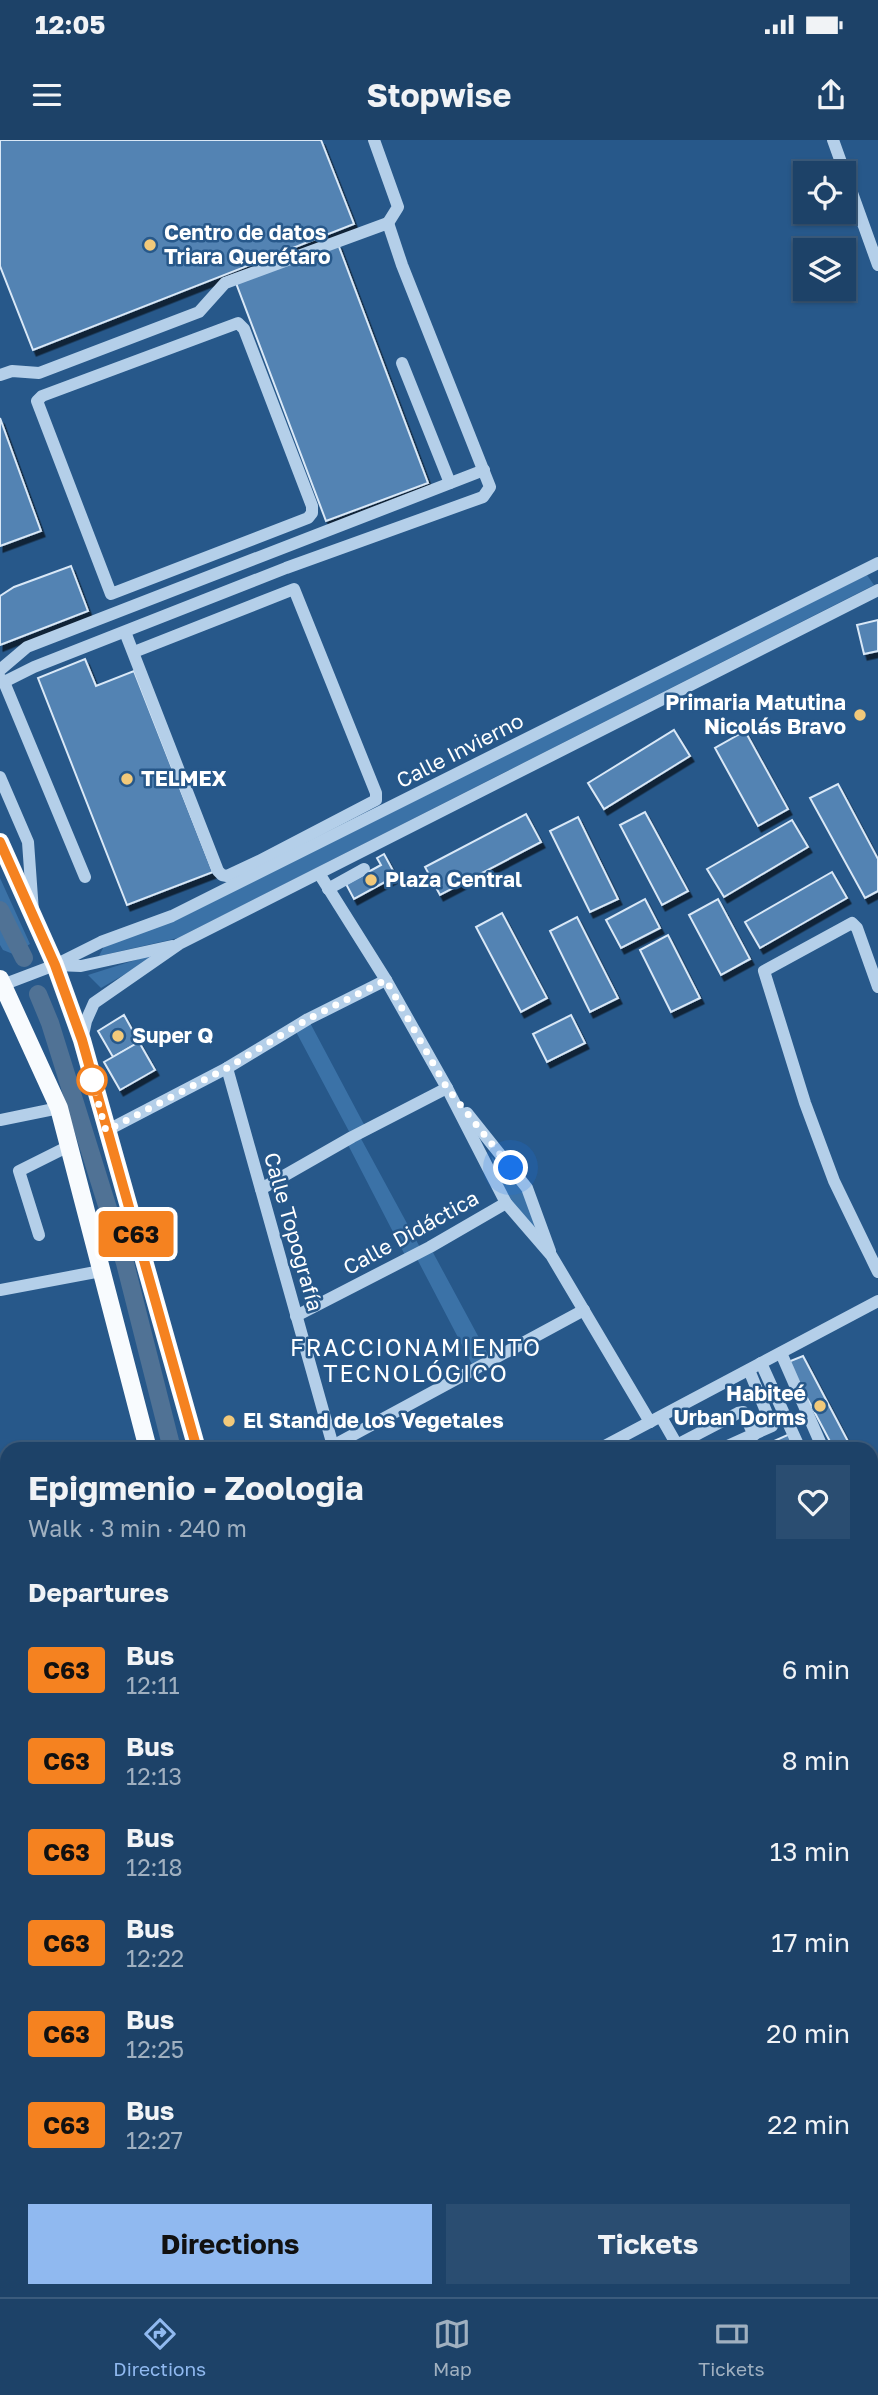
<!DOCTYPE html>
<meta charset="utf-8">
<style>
:root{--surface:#1d4268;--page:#2a4d71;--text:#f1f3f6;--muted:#a0b0c0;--line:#3b5b7c;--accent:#90b9f0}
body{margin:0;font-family:"Golos Text",sans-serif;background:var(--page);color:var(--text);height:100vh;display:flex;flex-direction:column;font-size:26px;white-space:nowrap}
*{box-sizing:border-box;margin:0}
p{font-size:23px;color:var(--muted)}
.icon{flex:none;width:38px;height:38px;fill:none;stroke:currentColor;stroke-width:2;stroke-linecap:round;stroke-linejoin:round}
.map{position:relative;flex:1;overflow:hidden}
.drawer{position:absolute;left:0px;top:1302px;width:878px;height:856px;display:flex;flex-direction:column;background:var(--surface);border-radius:21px 21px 0 0;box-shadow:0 2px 5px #0004,0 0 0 2px var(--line)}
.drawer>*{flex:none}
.badge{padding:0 14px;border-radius:5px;font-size:24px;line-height:46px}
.buttons{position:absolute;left:793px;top:21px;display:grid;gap:14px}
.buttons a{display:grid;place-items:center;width:63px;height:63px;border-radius:0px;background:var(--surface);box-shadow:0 2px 5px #0004,0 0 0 2px var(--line);font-size:35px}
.you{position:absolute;width:35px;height:35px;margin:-18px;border:5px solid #fff;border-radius:50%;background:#1a73e8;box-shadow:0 0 0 10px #1a73e833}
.map>.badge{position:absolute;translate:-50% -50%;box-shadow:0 0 0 4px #fff}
h2{padding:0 28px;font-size:26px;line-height:63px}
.round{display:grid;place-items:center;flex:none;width:74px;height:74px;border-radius:0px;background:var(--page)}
.overview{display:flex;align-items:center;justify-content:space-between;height:119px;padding:0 28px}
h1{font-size:33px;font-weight:700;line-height:52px}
.button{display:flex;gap:14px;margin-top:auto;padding:14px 28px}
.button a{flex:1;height:80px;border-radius:0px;background:var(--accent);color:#111;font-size:28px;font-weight:700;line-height:80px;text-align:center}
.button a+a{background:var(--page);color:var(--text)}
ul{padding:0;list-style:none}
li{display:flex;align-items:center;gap:21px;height:91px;padding:0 28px}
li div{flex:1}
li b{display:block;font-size:26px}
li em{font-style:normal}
li .badge{min-width:77px;font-weight:700;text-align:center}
.status{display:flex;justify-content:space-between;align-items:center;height:49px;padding:0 35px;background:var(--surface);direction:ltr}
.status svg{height:19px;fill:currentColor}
header{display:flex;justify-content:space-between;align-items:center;height:91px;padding:0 28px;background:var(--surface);font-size:32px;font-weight:700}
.tab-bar{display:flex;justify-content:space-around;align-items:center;height:98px;border-top:2px solid var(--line);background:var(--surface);font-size:19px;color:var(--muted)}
.tab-bar a{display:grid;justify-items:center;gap:4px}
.tab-bar .current{color:var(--accent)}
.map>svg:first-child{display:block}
.green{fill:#3b72a7}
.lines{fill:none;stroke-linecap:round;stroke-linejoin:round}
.canal{stroke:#507295;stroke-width:18}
.building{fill:#5383b3;stroke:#d9e8f7;stroke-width:2;filter:url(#shadow)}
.minor{stroke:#b4cfe9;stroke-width:12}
.major{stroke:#f8fbfe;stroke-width:18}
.line-casing{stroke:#fff;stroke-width:16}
.line{stroke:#f58220;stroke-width:10}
.walk{stroke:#fff;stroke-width:7;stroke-dasharray:0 12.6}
.poi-dot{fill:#f2c97a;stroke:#27588a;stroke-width:2.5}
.stop-dot{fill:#fff;stroke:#f58220;stroke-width:3.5}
.labels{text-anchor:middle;stroke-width:5;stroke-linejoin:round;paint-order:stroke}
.poi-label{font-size:21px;font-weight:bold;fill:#fff;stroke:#27588a;text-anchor:start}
.street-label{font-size:21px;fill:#fff;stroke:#27588a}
.neighbourhood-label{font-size:23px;letter-spacing:2px;fill:#fff;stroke:#27588a}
</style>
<div class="status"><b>12:05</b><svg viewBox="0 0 49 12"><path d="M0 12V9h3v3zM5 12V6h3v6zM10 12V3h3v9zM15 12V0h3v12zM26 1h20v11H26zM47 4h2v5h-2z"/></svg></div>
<header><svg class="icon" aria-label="menu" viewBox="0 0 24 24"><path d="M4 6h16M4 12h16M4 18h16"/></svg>Stopwise<svg class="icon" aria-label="share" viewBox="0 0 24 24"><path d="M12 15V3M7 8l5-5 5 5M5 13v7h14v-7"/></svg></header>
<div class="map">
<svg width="878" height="2157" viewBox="0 0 878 2157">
<defs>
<filter id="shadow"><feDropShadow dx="3.5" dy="5.5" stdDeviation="0" flood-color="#0009"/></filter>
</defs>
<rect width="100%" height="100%" fill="#27588a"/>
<!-- green -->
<g class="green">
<polygon points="867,435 874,445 178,798 99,816 103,808"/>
<polygon points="0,738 30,804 13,814 3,810 0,805"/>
<polygon points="167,810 101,848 88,835"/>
<polygon points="308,879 367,990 359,995 422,1111 430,1107 491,1220 475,1230 415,1115 407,1119 346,1001 352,997 294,888"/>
<polygon points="491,1016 523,1048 539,1095 507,1062"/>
<polygon points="502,2151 595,2151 602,2157 509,2157"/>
<polygon points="645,2151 778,2151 785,2157 652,2157"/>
</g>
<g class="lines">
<!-- canal -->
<g class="canal">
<polyline points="0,770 24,818"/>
<polyline points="38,854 50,883 125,1123 172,1309"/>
<polyline points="701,2151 708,2157"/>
</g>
</g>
<!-- building -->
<g class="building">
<polygon points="0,0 321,0 354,84 33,210 0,126"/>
<polygon points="338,104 428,343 326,381 236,143"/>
<polygon points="0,278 41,391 0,406"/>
<polygon points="71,426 88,471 0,505 0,456 14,447"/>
<polygon points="878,480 878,511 864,514 857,485"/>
<polygon points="85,519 96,546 134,531 213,732 127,765 38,538"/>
<polygon points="674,590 690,616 604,669 588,643"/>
<polygon points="745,591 788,669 758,686 715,608"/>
<polygon points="838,644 878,719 878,751 865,758 810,658"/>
<polygon points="645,672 688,751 662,765 620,685"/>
<polygon points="526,674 541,702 440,755 425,727"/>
<polygon points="578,677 618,759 590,772 550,691"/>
<polygon points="792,680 808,707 724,757 707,729"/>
<polygon points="384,714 396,736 354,759 346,744 381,725 377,718"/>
<polygon points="832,732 847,758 760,808 745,782"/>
<polygon points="645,759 660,788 621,808 606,780"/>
<polygon points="718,759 750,819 721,835 689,775"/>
<polygon points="502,773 547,858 521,872 476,787"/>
<polygon points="577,777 618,858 590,872 550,791"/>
<polygon points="668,795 700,858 671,872 640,810"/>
<polygon points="124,875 139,902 113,917 98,891"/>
<polygon points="571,875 585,903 547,922 533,894"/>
<polygon points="139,902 155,930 120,950 104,922"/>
<polygon points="803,1216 852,1309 834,1309 788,1222"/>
<polygon points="792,1293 800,1309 756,1309"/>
<polygon points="878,1729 878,1750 872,1754 872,1733"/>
<polygon points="878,1803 878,1826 874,1829 872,1824 872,1807"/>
<polygon points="878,1928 878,1952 872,1957 872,1932"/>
<polygon points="415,2151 459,2151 466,2157 409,2157"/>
</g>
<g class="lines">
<!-- minor -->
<g class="minor">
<polyline points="374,0 398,67 388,83"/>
<polyline points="833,0 878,125"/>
<polygon points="238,183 244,189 312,366 312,373 308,378 111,454 37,261 42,256"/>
<polyline points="402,223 450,343"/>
<polyline points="0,235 12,231 39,233 199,172 225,143 388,83 402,125 490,347 483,357 286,428 34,527 4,542"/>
<polyline points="125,492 218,731 222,735 227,736 259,721 376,660 376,653 294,449 134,512"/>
<polyline points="0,530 27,507 484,330"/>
<polyline points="0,538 4,542 85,737"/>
<polyline points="0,637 28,702 33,772"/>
<polyline points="320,735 386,840 447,948 506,1063 551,1115 650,1282"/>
<polyline points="328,749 364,729"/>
<polyline points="56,825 81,826 172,806"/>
<polyline points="0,846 55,825 101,802 172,776 878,423"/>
<polyline points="878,847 857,788 852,783 764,831 805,963 834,1041 878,1132"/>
<polyline points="82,900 86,881 94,863 179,804 878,450"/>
<polyline points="227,928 333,1306"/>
<polyline points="467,973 527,1048 550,1111"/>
<polyline points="0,980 59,968"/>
<polyline points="106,991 227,928 308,879 386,840"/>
<polyline points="261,1049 352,997 447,948"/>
<polyline points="39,1095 19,1031 69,1006"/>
<polyline points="0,1150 101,1131"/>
<polyline points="296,1176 430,1107 506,1063"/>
<polyline points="781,1213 823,1309"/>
<polyline points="761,1223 800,1309"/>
<polyline points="661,1277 677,1305"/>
<polyline points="327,1309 584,1170"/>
<polyline points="599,1309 878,1161"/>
<polyline points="669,1309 738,1273 743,1272 754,1295"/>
<polyline points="721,1309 772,1286 749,1230"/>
<polyline points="0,1405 7,1403"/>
<polyline points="872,1420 878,1435"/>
<polyline points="872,1444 878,1441"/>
<polyline points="872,1473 878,1487"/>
<polyline points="872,1577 878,1574"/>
<polyline points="872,1709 878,1707"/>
<polyline points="872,1869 878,1878"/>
<polyline points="872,1966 878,1962"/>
<polyline points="0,1997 7,2014"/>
<polyline points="0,2154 9,2151"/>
</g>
<!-- major -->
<g class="major">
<polyline points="0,702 55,825 82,900 197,1309"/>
<polyline points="0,839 59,968 148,1309"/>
<polyline points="631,2151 638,2157"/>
<polyline points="789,2151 796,2157"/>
<polyline points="280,2157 291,2151"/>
<polyline points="322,2157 331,2151"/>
</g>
</g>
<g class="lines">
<defs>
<polyline id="line" points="0,702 55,825 82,900 197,1309"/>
</defs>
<!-- line casing -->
<use href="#line" class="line-casing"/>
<!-- line -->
<use href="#line" class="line"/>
<!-- walk -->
<polyline class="walk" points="92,940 106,991 227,928 308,879 386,840 447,948 511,1028"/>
</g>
<!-- markers -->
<g class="poi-dot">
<circle cx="150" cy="105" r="7"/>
<circle cx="860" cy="575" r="7"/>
<circle cx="127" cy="639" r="7"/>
<circle cx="371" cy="740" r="7"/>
<circle cx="118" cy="896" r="7"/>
<circle cx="820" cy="1266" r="7"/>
<circle cx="229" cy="1281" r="7"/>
</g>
<circle class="stop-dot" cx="92" cy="940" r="14"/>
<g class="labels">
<!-- poi labels -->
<g class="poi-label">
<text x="164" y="100">Centro de datos<tspan x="164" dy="24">Triara Querétaro</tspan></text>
<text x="846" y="570" text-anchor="end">Primaria Matutina<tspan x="846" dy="24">Nicolás Bravo</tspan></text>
<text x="141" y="646">TELMEX</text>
<text x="385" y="747">Plaza Central</text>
<text x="132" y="903">Super Q</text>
<text x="806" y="1261" text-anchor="end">Habiteé<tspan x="806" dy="24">Urban Dorms</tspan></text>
<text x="243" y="1288">El Stand de los Vegetales</text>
</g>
<!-- street labels -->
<g class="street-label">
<text transform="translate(460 611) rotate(-27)" y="7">Calle Invierno</text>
<text transform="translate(293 1092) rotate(74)" y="7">Calle Topografía</text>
<text transform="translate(411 1093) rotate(-29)" y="7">Calle Didáctica</text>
</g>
<!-- neighbourhood labels -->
<g class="neighbourhood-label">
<text x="416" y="1216">FRACCIONAMIENTO<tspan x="416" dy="26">TECNOLÓGICO</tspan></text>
</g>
</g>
</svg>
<div class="buttons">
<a><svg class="icon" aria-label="locate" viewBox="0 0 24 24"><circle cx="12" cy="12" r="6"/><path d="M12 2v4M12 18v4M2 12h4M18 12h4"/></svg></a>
<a><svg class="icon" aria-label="layers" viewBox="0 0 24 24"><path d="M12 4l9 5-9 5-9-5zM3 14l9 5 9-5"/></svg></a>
</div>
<div class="you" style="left:511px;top:1028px"></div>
<b class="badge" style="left:136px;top:1094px;background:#f58220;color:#111">C63</b>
<section class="drawer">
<div class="overview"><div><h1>Epigmenio - Zoologia</h1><p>Walk · 3 min · 240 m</p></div><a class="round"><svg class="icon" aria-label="heart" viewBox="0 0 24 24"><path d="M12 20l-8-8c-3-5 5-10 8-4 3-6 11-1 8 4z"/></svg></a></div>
<h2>Departures</h2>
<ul>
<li><span class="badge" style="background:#f58220;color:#111">C63</span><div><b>Bus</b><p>12:11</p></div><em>6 min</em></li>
<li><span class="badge" style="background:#f58220;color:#111">C63</span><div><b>Bus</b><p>12:13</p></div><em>8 min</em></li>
<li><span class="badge" style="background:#f58220;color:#111">C63</span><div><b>Bus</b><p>12:18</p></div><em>13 min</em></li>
<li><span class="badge" style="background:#f58220;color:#111">C63</span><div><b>Bus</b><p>12:22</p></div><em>17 min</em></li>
<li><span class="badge" style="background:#f58220;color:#111">C63</span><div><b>Bus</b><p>12:25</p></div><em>20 min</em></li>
<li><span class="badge" style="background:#f58220;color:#111">C63</span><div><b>Bus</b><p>12:27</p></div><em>22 min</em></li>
</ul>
<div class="button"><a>Directions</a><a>Tickets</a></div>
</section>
</div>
<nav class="tab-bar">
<a class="current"><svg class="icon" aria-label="directions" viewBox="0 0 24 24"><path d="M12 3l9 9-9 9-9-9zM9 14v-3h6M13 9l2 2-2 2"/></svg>Directions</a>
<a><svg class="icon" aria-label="map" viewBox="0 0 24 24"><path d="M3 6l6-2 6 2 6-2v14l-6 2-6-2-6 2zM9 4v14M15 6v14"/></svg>Map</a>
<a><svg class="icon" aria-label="tickets" viewBox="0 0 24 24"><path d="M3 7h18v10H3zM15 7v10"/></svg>Tickets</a>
</nav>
